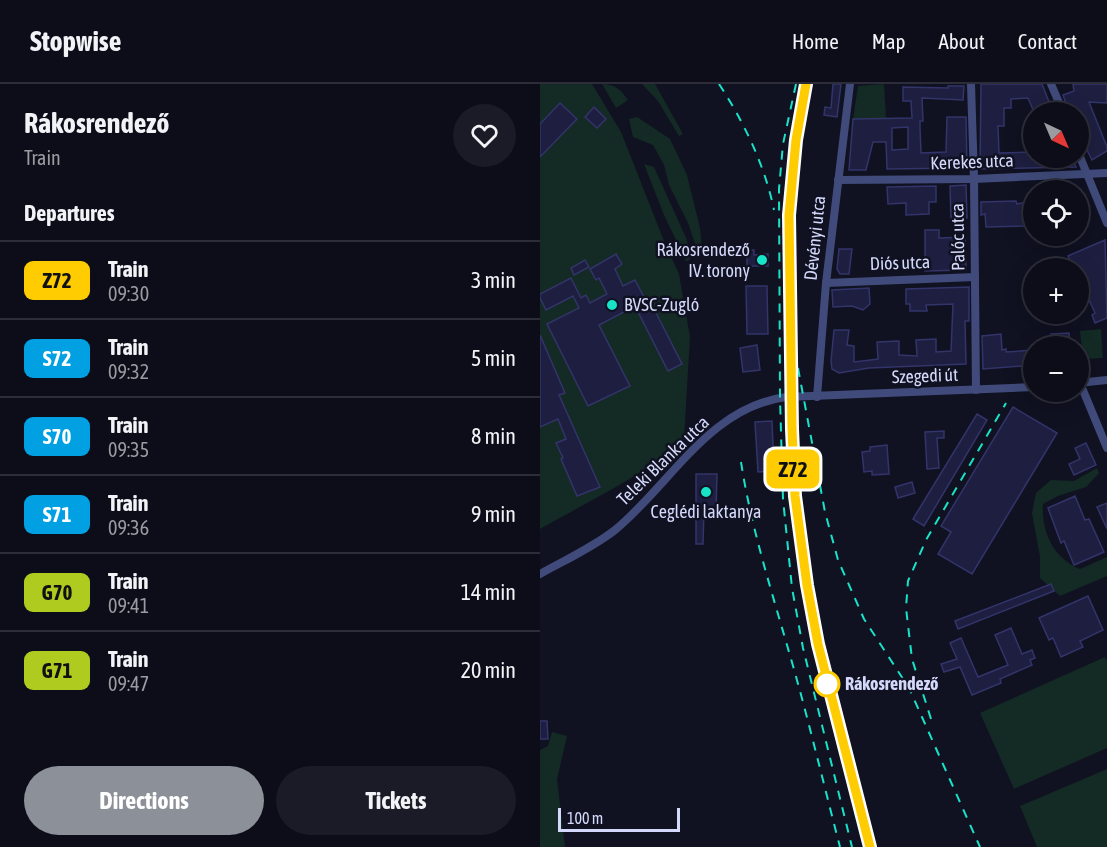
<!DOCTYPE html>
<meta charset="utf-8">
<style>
:root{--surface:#0c0d19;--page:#1a1b26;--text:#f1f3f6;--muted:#9a9ca2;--line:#2c2d38;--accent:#8c9099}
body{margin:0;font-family:"Asap Condensed",sans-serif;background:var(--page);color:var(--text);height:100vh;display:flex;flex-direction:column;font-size:22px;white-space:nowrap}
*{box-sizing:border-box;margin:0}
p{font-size:20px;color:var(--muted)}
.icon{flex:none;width:33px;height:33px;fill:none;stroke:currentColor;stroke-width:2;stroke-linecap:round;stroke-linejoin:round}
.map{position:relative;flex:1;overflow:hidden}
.panel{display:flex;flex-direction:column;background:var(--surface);width:540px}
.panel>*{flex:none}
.badge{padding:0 12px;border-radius:9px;font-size:21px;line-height:39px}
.needle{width:39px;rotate:136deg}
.tools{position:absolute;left:483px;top:18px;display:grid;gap:12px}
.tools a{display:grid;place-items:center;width:66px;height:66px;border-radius:50%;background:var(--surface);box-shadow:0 6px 24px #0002,0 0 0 2px var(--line);font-size:30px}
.scale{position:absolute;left:18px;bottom:15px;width:122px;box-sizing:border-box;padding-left:6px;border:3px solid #d4d9fb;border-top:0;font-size:16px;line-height:21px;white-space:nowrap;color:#d4d9fb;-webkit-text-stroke:4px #101121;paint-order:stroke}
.map>.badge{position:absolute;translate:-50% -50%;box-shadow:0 0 0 3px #fff}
h2{padding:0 24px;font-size:22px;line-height:54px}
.round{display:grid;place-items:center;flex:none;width:63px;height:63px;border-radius:32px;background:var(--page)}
.head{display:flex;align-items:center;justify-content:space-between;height:102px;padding:0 24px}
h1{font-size:28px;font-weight:700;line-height:45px}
.action{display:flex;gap:12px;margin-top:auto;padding:12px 24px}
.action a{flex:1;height:69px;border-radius:36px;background:var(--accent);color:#fff;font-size:24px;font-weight:700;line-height:69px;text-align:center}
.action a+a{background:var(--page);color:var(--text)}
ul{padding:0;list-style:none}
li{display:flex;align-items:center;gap:18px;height:78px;padding:0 24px;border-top:2px solid var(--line)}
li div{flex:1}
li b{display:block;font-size:22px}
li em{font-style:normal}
li .badge{min-width:66px;font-weight:700;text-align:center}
header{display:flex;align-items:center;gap:36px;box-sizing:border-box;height:84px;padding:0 30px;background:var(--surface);border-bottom:2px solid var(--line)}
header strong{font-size:28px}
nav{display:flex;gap:33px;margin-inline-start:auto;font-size:21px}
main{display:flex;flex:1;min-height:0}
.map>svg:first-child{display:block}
.green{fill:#142a24}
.building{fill:#1e1f40;stroke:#32346a;stroke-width:1.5;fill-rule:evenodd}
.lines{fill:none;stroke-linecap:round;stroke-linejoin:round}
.minor{stroke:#404b7b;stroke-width:8}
.rail{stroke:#18e3c8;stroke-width:2;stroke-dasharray:9 8;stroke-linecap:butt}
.line-casing{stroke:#fff;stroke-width:14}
.line{stroke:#fecc00;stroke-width:9}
.poi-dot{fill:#18e3c8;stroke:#101121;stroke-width:2}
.stop-dot{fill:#fff;stroke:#fecc00;stroke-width:3}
.labels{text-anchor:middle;stroke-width:5;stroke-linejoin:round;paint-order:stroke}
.street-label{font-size:18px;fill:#d4d9fb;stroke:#101121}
.poi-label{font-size:18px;fill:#d4d9fb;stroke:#101121;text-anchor:end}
.stop-label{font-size:18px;font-weight:bold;fill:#d4d9fb;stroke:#101121;text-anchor:start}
</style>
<header>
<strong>Stopwise</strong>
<nav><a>Home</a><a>Map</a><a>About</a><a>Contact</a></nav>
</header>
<main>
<section class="panel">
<div class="head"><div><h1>Rákosrendező</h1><p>Train</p></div><a class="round"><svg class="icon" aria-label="heart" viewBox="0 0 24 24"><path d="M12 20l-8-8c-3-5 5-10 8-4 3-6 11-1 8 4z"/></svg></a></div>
<h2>Departures</h2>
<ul>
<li><span class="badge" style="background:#fecc00;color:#111">Z72</span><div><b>Train</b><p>09:30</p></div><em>3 min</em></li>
<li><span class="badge" style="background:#00a0e3;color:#fff">S72</span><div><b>Train</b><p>09:32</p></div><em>5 min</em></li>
<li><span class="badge" style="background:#00a0e3;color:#fff">S70</span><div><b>Train</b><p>09:35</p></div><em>8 min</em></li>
<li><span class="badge" style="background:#00a0e3;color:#fff">S71</span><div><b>Train</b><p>09:36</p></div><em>9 min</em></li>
<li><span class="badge" style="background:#b0cb1f;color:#111">G70</span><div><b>Train</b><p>09:41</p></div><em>14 min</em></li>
<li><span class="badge" style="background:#b0cb1f;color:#111">G71</span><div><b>Train</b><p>09:47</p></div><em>20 min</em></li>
</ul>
<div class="action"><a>Directions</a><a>Tickets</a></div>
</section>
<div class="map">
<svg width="567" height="763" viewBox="0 0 567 763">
<rect width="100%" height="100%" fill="#101121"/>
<!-- green -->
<g class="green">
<path d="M0 0H52L81 48 124 157 139 190 150 253 144 354C108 390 45 419 0 445Z"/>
<path d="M62 0C75 0 80 5 88 16L76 24Z"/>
<polygon points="102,0 115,0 143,50 139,52 118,17"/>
<polygon points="344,0 346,35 313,35 318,2"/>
<polygon points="97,33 130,55 147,91 160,144 162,165 157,165 148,139 129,101 124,81 113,61 93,53 89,35"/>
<polygon points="104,80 114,83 147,156 150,176 146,177 124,131"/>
<polygon points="561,245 563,274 543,275 540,247"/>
<path d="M557 384 559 389 546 403 518 412 503 420C501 448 514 475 540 485L567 473V492L520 512 500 494V473L492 429 496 409 511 396 534 397Z"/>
<polygon points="565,573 567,577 567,664 474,705 440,629"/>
<polygon points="12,648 27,652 17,695 25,763 0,763 0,666 8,662"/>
<polygon points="567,685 567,763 497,763 480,722"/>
</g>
<!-- building -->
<g class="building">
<polygon points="293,0 301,0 297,33 284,31 285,23 291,24"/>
<polygon points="441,0 502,0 513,28 494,28 488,14 471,15 471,24 464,24 464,42 458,42 459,69 494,68 494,74 532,74 536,83 440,85"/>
<polygon points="533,0 567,0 567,19 549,18 567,63 567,67 552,76 538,48 538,28 529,28 523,11 534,7"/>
<path d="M408 2H424L423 16 382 14 383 37H380V43L381 69 406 68 407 33H426L427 84 347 85 346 58H333L326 86H309L313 35 372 34 371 17H363V3L408 4ZM368 43V65L352 66V44Z"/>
<polygon points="20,19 37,35 0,73 0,40"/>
<polygon points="54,23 66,35 57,44 45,33"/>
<polygon points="426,101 427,134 411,135 410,102"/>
<polygon points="396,102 396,118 389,118 389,130 366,131 366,119 348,120 347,103"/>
<polygon points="476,117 477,120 486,118 491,129 485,129 486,142 446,143 445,130 441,131 441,118"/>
<polygon points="385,146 399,146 399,154 425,153 426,186 385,187"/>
<polygon points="565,156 567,234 555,239 552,231 555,229 538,191 538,184 533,184 528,172"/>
<polygon points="299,165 312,165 309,190 300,190 297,185"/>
<polygon points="207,166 214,166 214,171 228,170 228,182 207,182"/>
<polygon points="76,170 82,180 75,185 83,202 95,196 106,217 109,215 142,280 128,287 95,222 59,241 90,302 48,322 7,240 39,224 33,212 6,226 0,214 0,210 31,194 41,214 46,211 50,219 67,210 59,194 56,196 50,185"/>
<polygon points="45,176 49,183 34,191 31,184"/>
<polygon points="206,202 227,202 228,250 207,250"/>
<polygon points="429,203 429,237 425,237 426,280 329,284 299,289 292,285 291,277 294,246 309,246 307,261 314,262 314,278 338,275 337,258 359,257 359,271 377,272 376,256 396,255 396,268 411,267 413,220 386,221 387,227 370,227 370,220 366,220 366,205"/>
<polygon points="329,204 330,220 323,226 312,222 293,223 292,206"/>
<polygon points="529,249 530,262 512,262 511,250"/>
<polygon points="461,250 462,266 466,265 466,268 494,266 494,281 443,285 442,252"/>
<polygon points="0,251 25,309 19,311 60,403 37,412 21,375 23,374 16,359 26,355 18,335 0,343"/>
<polygon points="217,261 220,286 203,288 200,264"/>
<polygon points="473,323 517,349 432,490 398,470 411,448 401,442"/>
<polygon points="437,330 447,336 384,442 373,435"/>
<polygon points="232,337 234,387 218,388 215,338"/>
<polygon points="404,347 404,354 397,354 399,384 387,385 385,348"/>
<polygon points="546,359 556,381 534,391 529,380 540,375 535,364"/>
<polygon points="347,361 349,390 332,391 332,387 324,388 322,368 330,367 330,363"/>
<polygon points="156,390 177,390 176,427 164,426 163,460 156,460"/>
<polygon points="372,398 375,409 358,414 355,403"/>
<polygon points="535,412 545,436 549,435 564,468 534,481 524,457 521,459 508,424"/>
<polygon points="567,419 567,445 557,423"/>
<polygon points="511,500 514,507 418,545 415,537"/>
<polygon points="548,512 563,546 540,557 543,563 521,573 513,554 509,556 499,534"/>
<polygon points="471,544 482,570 492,566 495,574 490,576 492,581 460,595 461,599 432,611 420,583 404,588 401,580 417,575 410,559 421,554 438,593 468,581 455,551"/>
<polygon points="0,637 7,637 8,655 0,655"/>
</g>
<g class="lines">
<!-- minor -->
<g class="minor">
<polyline points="431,0 434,95 436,306"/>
<polyline points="511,0 523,28"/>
<polyline points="538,68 567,139"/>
<polyline points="298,96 434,95 567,89"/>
<polyline points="286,199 435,193"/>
<polyline points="538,299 567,296"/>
<polyline points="540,299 567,364"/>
<polyline points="277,313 286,199 310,0"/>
<path d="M0 490C25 476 52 464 75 446 130 401 169 323 246 313L494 303"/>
</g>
<!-- rail -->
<g class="rail">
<path d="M179 0C204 38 225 82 234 126"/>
<polyline points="256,0 243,60 239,105 240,314 243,415 252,504 263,564 312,763"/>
<polyline points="266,0 256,56 249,131 252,345 255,412 267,501 278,560 330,763"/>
<polyline points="258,284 285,428 298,476 324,535 369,604 440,763"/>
<path d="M201 378C211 443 231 505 249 568 268 633 283 698 300 763"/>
<polyline points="391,635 372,575 366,524 368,497 386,456 466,319"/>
</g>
</g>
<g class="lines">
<defs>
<polyline id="line" points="266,0 256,56 249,131 252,345 255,412 267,501 278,560 330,763"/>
</defs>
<!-- line casing -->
<use href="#line" class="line-casing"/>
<!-- line -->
<use href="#line" class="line"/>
</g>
<!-- markers -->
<g class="poi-dot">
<circle cx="222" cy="176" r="6"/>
<circle cx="72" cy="221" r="6"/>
<circle cx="166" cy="408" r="6"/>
</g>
<circle class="stop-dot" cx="287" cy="600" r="12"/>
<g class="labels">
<!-- street labels -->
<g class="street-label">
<text transform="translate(432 78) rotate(-2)" y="6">Kerekes utca</text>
<text transform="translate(418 153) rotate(-91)" y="6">Palóc utca</text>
<text transform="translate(275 154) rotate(-84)" y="6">Dévényi utca</text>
<text transform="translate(360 179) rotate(-2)" y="6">Diós utca</text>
<text transform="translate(385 292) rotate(-2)" y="6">Szegedi út</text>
<text transform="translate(123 377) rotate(-44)" y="6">Teleki Blanka utca</text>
</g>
<!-- poi labels -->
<g class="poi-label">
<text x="210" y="172">Rákosrendező<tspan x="210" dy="21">IV. torony</tspan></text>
<text x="84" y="227" text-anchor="start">BVSC-Zugló</text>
<text x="166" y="434" text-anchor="middle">Ceglédi laktanya</text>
</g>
<!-- stop labels -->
<g class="stop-label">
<text x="305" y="606">Rákosrendező</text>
</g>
</g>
</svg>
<div class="tools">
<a><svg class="needle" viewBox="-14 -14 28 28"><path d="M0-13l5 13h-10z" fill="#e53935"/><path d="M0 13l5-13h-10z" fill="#9a9ca2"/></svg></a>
<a><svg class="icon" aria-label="locate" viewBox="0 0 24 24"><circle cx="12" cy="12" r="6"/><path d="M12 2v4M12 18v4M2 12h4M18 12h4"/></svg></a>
<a>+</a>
<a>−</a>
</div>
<div class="scale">100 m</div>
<b class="badge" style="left:253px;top:385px;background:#fecc00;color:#111">Z72</b>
</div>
</main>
